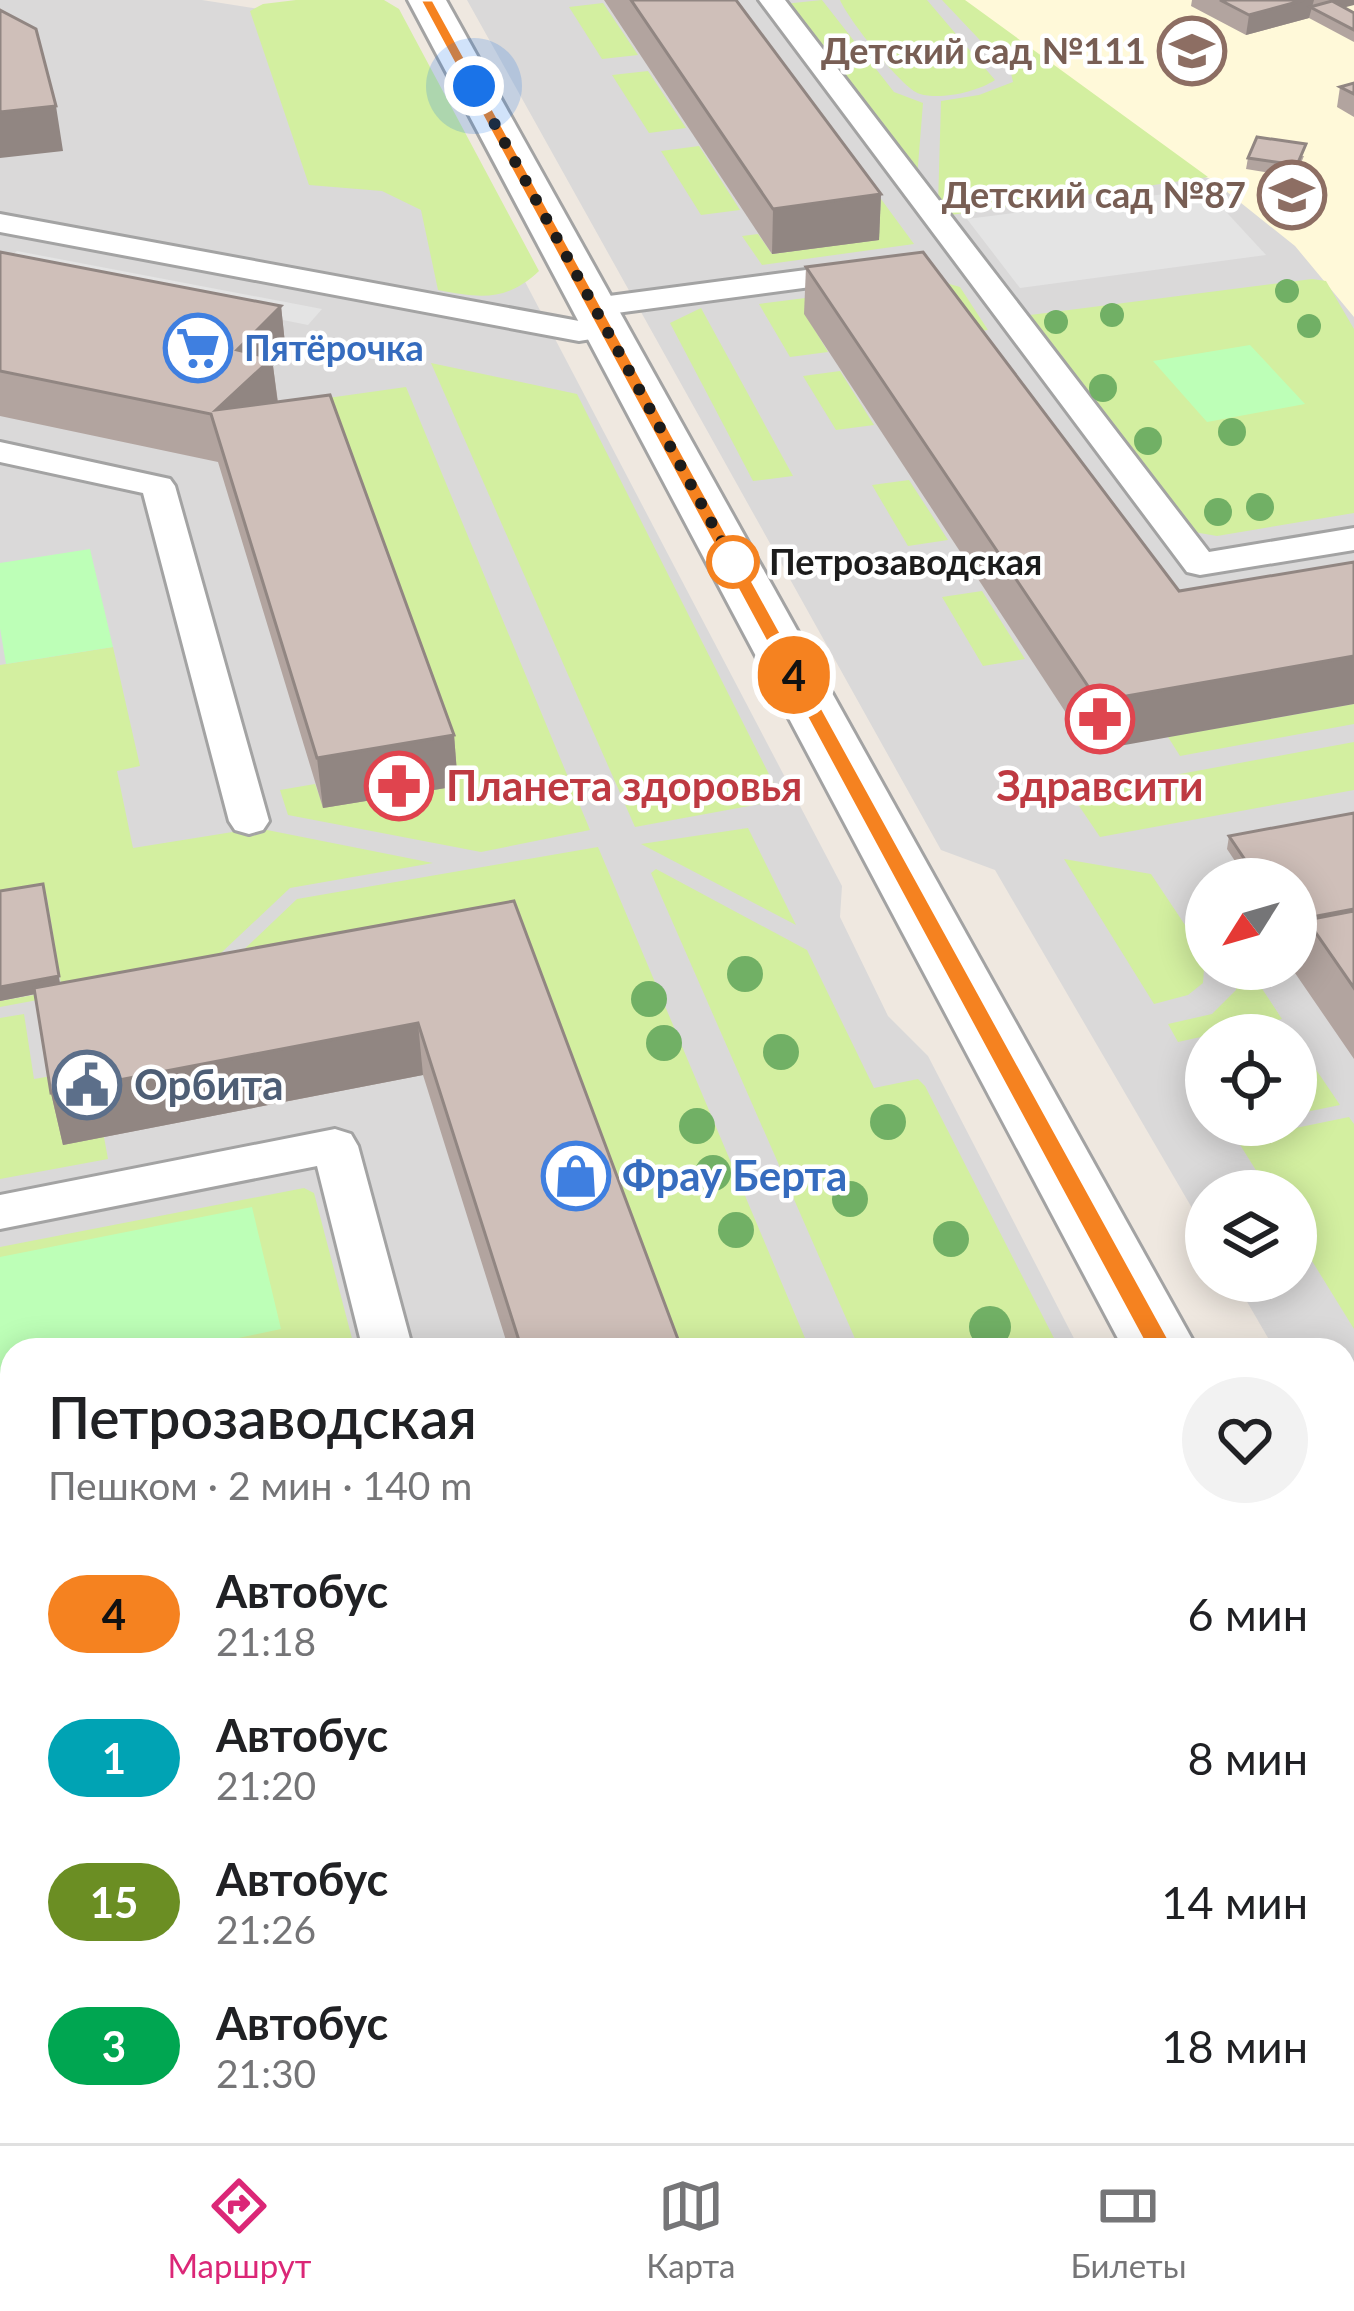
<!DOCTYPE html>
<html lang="ru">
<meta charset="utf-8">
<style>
:root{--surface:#fff;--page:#f2f2f2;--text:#202124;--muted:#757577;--line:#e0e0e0;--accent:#db2777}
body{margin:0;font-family:Lato,sans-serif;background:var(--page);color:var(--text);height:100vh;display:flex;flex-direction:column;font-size:45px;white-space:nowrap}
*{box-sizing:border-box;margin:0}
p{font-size:39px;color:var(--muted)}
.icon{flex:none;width:66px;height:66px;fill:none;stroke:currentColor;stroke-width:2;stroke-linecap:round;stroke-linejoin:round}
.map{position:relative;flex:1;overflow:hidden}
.panel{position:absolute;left:0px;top:1338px;width:1356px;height:807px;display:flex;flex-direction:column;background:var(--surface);border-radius:36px 36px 0 0;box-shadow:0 6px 30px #0003}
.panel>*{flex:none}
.badge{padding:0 24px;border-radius:39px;font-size:42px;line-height:78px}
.needle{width:78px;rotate:233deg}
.controls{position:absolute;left:1185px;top:858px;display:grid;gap:24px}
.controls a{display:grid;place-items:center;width:132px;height:132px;border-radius:50%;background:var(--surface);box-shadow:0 6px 30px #0003;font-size:60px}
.you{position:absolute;width:60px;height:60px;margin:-30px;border:9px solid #fff;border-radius:50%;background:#1a73e8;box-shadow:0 0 0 18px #1a73e833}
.map>.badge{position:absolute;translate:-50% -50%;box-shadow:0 0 0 6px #fff}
.round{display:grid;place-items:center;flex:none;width:126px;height:126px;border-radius:63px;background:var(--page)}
.summary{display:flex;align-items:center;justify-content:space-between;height:204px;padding:0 48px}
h1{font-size:57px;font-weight:600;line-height:90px}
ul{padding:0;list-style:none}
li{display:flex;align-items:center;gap:36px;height:144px;padding:0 48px}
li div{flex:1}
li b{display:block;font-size:45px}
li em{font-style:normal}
li .badge{min-width:132px;font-weight:700;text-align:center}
.menu{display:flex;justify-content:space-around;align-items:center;height:168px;border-top:3px solid var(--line);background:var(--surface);font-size:33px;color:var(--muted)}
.menu a{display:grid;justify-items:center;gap:6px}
.menu .current{color:var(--accent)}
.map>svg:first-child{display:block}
.residential{fill:#dad9d9;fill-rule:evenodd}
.education{fill:#fff9d9}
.grass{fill:#d3efa0}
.park{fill:#bdffb7}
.parking{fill:#e4e4e4}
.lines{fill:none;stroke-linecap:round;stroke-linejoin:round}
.service-casing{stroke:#a3a3a3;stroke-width:6}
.tertiary-casing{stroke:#a3a3a3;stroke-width:6}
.service{fill:#fff;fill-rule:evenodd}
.tertiary{fill:#fff;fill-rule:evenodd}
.tree{fill:#71b065}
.wall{fill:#b2a49f}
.shaded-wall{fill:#918682}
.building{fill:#cfbfb9;stroke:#918682;stroke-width:3}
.line{fill:#f58220;stroke:#fff;stroke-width:3}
.walk{stroke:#1c1c1c;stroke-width:12;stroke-dasharray:0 21.6}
.stop-dot{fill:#fff;stroke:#f58220;stroke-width:6}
.labels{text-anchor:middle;stroke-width:9;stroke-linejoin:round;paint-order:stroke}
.far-education-label{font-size:36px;font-weight:bold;fill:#785e54;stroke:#fff;text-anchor:end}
.far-shop-label{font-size:36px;font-weight:bold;fill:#366cbe;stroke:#fff;text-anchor:start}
.far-stop-label{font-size:36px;font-weight:bold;fill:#1c1c1c;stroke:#fff;text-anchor:start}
.health-label{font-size:42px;font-weight:bold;fill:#be3a42;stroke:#fff;text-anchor:start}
.service-label{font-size:42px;font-weight:bold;fill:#4e5e75;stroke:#fff;text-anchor:start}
.shop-label{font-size:42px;font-weight:bold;fill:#366cbe;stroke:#fff;text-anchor:start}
</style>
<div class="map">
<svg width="1354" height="2143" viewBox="0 0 1354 2143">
<rect width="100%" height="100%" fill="#efe8e0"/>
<!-- residential -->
<g class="residential">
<polygon points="0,0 202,0 393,30 842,886 840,917 888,1016 928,1056 1080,1350 12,1350 12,2133 1344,2133 1344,1863 1354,1882 1354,2143 0,2143"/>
<path d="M467 0H1354V1485L1344 1468V1350H1275L1235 1281H1296V1191H1206V1232L995 870 941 850ZM1206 879H1296V969H1206ZM1206 1035H1296V1125H1206Z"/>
</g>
<!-- education -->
<polygon class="education" points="960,0 1354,0 1354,317 1295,246 1211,179 1196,174"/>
<!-- grass -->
<g class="grass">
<path d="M296 0H384L399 9 539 271C506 302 480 298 438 290L421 210 382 191 309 185 250 11 263 4Z"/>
<polygon points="735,0 914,244 762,265 742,236 758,234 772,254 878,239"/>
<polygon points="822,0 894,92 923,103 917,178 784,4"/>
<path d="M840 0H927L995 80C977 92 941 100 920 94 902 89 847 17 840 0Z"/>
<polygon points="942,0 965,0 1208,177 944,216 938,206 941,101 979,95 1013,82 1011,73"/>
<polygon points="603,3 638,55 602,59 569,7"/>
<polygon points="648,71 686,128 649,133 612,75"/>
<polygon points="699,146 740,210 701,215 661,151"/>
<polygon points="1312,279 1326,281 1354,329 1354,513 1217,536 1188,531 1028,325 1030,315"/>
<polygon points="939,281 960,287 988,330 953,334 804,312 828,352 790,357 759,304"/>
<polygon points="701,308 793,476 753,481 670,323"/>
<polygon points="431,363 577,394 782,800 635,827"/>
<polygon points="840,371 874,425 836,430 803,376"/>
<polygon points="406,387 590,830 481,852 288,815 280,790 315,784 324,808 278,405"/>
<polygon points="909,480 948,540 908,546 872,485"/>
<polygon points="982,591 1025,659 983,666 942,597"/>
<polygon points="113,647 140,766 117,771 133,848 257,828 433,863 290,888 204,969 0,1007 0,1001 62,990 47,897 0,905 0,665"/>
<polygon points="1354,704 1354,724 1180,756 1168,737"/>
<polygon points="1354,742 1354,790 1100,837 1071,794"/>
<polygon points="748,828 796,925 641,844"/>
<polygon points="598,847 810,1350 663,1350 517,953 216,976 297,899"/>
<polygon points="1064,859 1151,874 1205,955 1203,983 1188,995 1154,1004"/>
<polygon points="656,869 807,950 874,1088 918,1079 925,1086 1060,1350 860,1350 651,873"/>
<polygon points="1249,969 1282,1019 1178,1042 1168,1024 1212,1014 1236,990 1236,972"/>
<polygon points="24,1014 34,1079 52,1076 104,1137 108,1159 0,1179 0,1018"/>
<polygon points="1296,1040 1340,1105 1296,1114"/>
<polygon points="1349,1117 1354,1124 1354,1329 1296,1235 1296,1191 1269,1191 1237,1140"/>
<polygon points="304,1188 314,1193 355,1350 12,1350 12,1831 7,1870 0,1872 0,1247"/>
<polygon points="1344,1908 1354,1927 1354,2136 1328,2143 1207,2143 1203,2133 1344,2133"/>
</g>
<!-- park -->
<g class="park">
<polygon points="1250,345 1305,404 1207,422 1153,361"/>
<polygon points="90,549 113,647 6,664 0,628 0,563"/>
<polygon points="252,1207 281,1329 182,1350 12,1350 12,1386 0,1388 0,1257"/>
</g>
<!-- parking -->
<g class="parking">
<polygon points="1205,189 1266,255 1020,288 967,219"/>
<polygon points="17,251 322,309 308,325 1,264"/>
</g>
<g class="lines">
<defs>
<g id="service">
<polygon points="759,0 785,0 1209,552 1354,528 1354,550 1200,575 1187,572"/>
<polygon points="0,214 579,321 605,318 621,328 616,335 579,341 0,232"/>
<polygon points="867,262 882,271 878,278 594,316 578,307 594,298"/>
<polygon points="0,442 170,479 175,486 269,821 263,830 249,834 235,830 229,821 143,493 0,462"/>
<polygon points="335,1129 351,1134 358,1146 413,1350 363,1350 317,1166 0,1229 0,1195"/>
<polygon points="12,2013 12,2073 0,2076 0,2016"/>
</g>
<g id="tertiary">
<polygon points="408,0 446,0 1198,1350 1124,1350"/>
<polygon points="1344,1653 1354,1656 1354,1742 1344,1738"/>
</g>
</defs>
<!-- service casing -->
<use href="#service" class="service-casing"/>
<!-- tertiary casing -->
<use href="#tertiary" class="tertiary-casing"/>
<!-- service -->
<use href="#service" class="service"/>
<!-- tertiary -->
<use href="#tertiary" class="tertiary"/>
</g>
<!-- trees -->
<g class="tree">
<circle cx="1287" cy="291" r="12"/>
<circle cx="1112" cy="315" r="12"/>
<circle cx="1056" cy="322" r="12"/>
<circle cx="1309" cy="326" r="12"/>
<circle cx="1103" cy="388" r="14"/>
<circle cx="1232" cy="432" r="14"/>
<circle cx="1148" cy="441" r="14"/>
<circle cx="1260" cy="507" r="14"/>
<circle cx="1218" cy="512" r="14"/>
<circle cx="745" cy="974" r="18"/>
<circle cx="649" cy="999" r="18"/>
<circle cx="664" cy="1043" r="18"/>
<circle cx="781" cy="1052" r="18"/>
<circle cx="888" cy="1122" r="18"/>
<circle cx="697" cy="1126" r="18"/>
<circle cx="713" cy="1173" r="18"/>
<circle cx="850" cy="1199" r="18"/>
<circle cx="736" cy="1230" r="18"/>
<circle cx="951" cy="1239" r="18"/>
<circle cx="990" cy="1327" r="21"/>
</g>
<!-- wall -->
<g class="wall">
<polygon points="604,0 736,0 881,194 879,240 772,254"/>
<polygon points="1192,0 1354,0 1344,7 1354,13 1354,42 1309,18 1246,35 1191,6"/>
<polygon points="1354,83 1354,117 1337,107 1340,87"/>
<polygon points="1304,156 1295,177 1246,169 1248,158"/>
<polygon points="0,252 281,306 286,353 273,366 278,402 454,735 458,786 323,808 218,462 0,416"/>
<polygon points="806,267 1179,591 1091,751 804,314"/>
<polygon points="1354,813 1354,1059 1295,973 1304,931 1296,879 1247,879 1227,849 1229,836"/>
<polygon points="0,891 60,984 514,901 682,1350 509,1350 423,1075 63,1145 51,1093 35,994 0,1001"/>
</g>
<!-- shaded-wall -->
<g class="shaded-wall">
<polygon points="1289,0 1314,0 1309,18 1246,35 1249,15"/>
<polygon points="1333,0 1354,0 1354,5 1331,11"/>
<polygon points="56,106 63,151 0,158 0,112"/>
<polygon points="881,194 879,240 772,254 773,209"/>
<polygon points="281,306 286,353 273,366 278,405 216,410 237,350"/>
<polygon points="1354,656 1354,704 1091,751 1098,701"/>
<polygon points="454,735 458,786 323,808 317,758"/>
<polygon points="43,884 61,989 0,1001 0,987"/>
<polygon points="1354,909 1354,921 1307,920 1304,931 1296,932 1296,920"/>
<polygon points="418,1023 423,1075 63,1145 51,1093"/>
<polygon points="848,2133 957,2133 955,2143 813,2143"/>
</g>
<!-- building -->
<g class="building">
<polygon points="631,0 736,0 881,194 773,209"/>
<polygon points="1220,0 1304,0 1249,15"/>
<polygon points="1332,1 1354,13 1354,30 1310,7"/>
<polygon points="0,10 36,29 56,106 0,112"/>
<polygon points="1354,83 1354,94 1340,87"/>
<polygon points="1257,137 1306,144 1297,165 1248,158"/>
<polygon points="0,252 281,306 237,350 272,358 216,410 330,395 454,735 317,758 211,414 0,371"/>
<polygon points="923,252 1179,591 1354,562 1354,656 1098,701 806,267"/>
<polygon points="1354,813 1354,909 1296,920 1296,879 1258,879 1229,836"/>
<polygon points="43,884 59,976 0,987 0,891"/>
<polygon points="514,901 682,1350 522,1350 418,1023 51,1093 34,988"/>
<polygon points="1354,911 1354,988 1307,920"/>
<polygon points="12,1818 12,1930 7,1931 0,1821"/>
<polygon points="117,2133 848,2133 813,2143 80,2143"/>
</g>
<!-- line -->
<polygon class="line" points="420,0 433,0 1171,1343 1174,1350 1171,1357 1152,1357"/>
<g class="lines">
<!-- walk -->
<polyline class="walk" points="474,86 733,562"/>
</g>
<!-- icons -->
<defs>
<symbol id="school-ring" viewBox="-11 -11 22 22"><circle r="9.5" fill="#fff" stroke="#8d6e63" stroke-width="1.5"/><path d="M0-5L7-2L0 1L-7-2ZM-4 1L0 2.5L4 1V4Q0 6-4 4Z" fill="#8d6e63"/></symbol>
<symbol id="supermarket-ring" viewBox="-11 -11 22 22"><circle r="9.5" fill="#fff" stroke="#3f7fe0" stroke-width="1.5"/><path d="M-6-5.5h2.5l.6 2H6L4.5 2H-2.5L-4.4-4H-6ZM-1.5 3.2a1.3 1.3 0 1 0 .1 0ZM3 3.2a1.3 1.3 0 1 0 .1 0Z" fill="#3f7fe0"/></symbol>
<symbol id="pharmacy-ring" viewBox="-11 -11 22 22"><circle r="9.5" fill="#fff" stroke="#e0444e" stroke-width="1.5"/><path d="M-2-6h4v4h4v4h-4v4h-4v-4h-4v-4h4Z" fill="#e0444e"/></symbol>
<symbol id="civic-ring" viewBox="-11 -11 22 22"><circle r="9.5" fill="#fff" stroke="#5c6f8a" stroke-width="1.5"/><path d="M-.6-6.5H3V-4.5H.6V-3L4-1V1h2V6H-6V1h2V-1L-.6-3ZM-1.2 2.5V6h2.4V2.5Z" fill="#5c6f8a"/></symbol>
<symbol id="shop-ring" viewBox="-11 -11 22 22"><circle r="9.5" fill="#fff" stroke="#3f7fe0" stroke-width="1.5"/><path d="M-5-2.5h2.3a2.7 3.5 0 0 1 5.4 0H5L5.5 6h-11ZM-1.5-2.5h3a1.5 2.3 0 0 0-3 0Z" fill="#3f7fe0"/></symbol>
</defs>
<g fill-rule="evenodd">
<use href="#school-ring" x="1154" y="13" width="76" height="76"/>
<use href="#school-ring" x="1254" y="157" width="76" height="76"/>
<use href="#supermarket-ring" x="160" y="310" width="76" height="76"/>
<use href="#pharmacy-ring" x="1062" y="681" width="76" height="76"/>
<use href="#pharmacy-ring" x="361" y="748" width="76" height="76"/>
<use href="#civic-ring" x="49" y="1047" width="76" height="76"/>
<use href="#shop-ring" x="538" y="1138" width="76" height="76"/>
</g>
<!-- markers -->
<circle class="stop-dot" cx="733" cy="562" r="24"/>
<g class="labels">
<!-- far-education labels -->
<g class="far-education-label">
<text x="1146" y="64">Детский сад №111</text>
<text x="1246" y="208">Детский сад №87</text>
</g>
<!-- far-shop labels -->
<g class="far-shop-label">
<text x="244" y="361">Пятёрочка</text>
</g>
<!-- far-stop labels -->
<g class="far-stop-label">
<text x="769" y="575">Петрозаводская</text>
</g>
<!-- health labels -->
<g class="health-label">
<text x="446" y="801">Планета здоровья</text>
<text x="1100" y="801" text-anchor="middle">Здравсити</text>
</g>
<!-- service labels -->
<g class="service-label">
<text x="134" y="1100">Орбита</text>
</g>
<!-- shop labels -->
<g class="shop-label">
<text x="622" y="1191">Фрау Берта</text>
</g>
</g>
</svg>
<div class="controls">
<a><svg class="needle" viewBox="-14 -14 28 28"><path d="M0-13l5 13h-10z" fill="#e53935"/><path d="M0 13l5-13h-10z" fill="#757577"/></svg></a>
<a><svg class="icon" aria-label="locate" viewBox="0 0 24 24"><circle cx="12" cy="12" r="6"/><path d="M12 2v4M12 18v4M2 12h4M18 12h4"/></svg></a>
<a><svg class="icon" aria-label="layers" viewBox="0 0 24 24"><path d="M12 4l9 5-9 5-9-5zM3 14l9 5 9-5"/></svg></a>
</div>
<div class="you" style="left:474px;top:86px"></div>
<b class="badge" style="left:794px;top:675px;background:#f58220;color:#111">4</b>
<section class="panel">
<div class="summary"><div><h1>Петрозаводская</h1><p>Пешком · 2 мин · 140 m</p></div><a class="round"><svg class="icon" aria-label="heart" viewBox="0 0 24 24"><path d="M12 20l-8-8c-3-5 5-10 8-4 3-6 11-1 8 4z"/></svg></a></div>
<ul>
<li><span class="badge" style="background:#f58220;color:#111">4</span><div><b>Автобус</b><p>21:18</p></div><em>6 мин</em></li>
<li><span class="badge" style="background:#00a3b4;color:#fff">1</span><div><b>Автобус</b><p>21:20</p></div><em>8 мин</em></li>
<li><span class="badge" style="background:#6b8e23;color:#fff">15</span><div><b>Автобус</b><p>21:26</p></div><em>14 мин</em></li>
<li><span class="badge" style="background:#00a651;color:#fff">3</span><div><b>Автобус</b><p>21:30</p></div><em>18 мин</em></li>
</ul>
</section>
</div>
<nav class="menu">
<a class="current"><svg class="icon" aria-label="directions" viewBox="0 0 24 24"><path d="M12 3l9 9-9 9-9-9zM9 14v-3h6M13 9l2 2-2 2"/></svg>Маршрут</a>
<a><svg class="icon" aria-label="map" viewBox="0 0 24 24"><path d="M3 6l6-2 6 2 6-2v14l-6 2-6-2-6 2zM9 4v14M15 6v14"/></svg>Карта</a>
<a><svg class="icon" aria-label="tickets" viewBox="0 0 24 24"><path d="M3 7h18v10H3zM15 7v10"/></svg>Билеты</a>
</nav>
